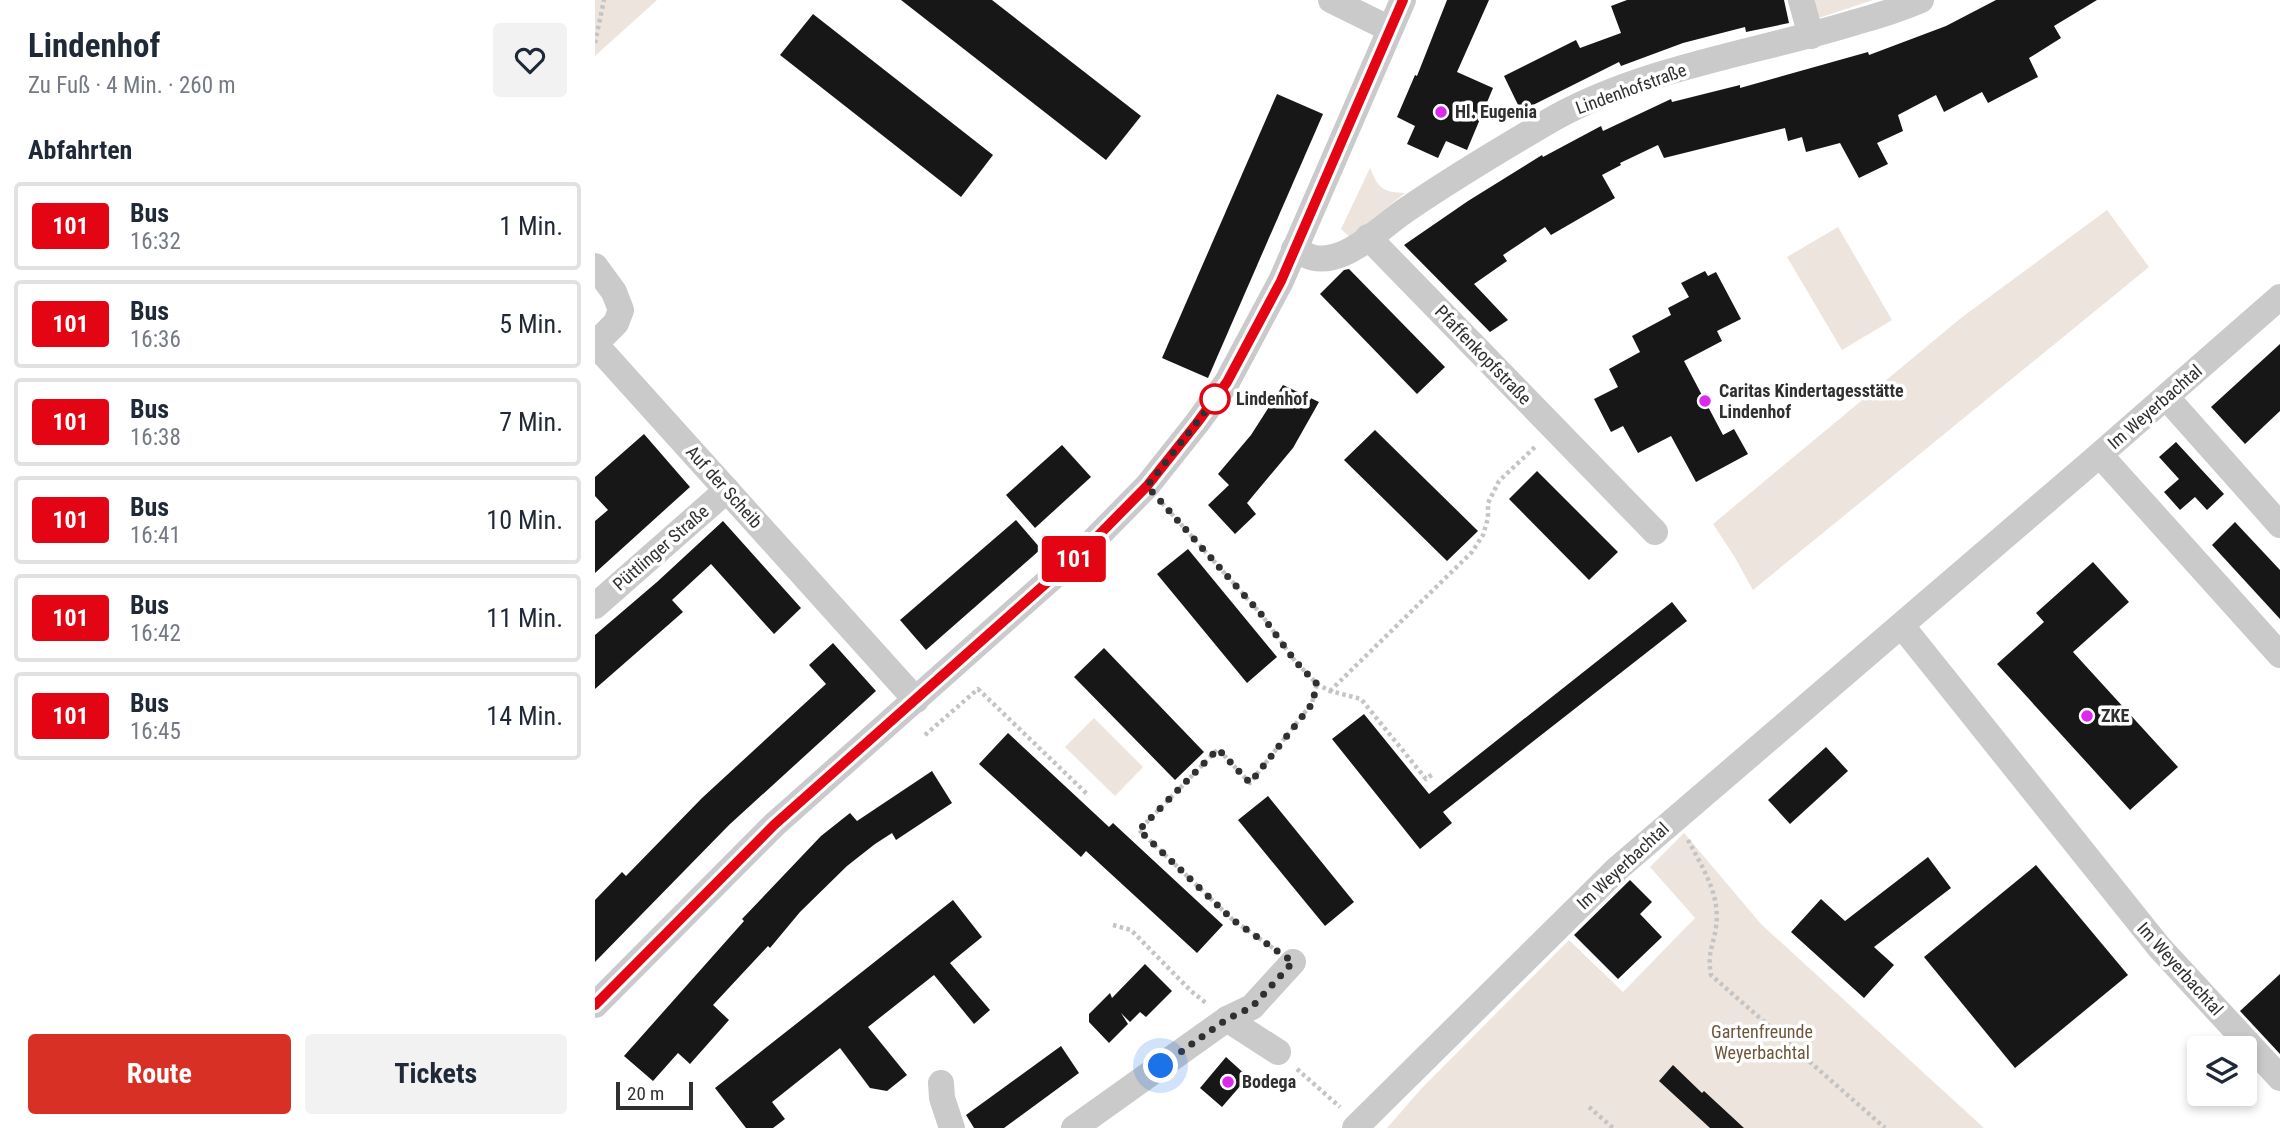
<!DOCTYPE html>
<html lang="de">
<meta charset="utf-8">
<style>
:root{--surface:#fff;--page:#f2f2f3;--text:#1f2937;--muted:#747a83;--line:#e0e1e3;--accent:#d93025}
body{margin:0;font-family:"Roboto Condensed",sans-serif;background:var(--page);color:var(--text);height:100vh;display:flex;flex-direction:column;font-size:26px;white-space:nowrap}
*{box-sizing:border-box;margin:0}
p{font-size:23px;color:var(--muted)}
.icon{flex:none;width:38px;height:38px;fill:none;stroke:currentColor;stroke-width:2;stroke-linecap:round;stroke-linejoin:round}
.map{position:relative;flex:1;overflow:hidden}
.sheet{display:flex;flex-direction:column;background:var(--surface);width:595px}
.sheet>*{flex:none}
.badge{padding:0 14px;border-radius:5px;font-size:24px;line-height:46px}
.controls{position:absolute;left:1592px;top:1036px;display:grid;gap:14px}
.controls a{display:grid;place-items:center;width:70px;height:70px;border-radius:7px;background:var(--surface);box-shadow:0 4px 10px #0003;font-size:35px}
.scale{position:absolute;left:21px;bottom:18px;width:77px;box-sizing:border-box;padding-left:7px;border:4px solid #303030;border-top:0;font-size:19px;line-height:24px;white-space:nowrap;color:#303030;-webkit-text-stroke:5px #fff;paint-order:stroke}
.you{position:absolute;width:35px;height:35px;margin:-18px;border:5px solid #fff;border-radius:50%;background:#1a73e8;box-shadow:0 0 0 10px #1a73e833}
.map>.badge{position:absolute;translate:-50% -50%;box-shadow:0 0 0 4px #fff}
h2{padding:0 28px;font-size:26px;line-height:63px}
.round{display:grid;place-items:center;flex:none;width:74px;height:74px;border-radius:7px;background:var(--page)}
.summary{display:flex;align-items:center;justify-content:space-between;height:119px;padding:0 28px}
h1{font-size:33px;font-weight:700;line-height:52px}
.button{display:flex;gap:14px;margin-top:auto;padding:14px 28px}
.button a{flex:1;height:80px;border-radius:7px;background:var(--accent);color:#fff;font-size:28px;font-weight:700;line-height:80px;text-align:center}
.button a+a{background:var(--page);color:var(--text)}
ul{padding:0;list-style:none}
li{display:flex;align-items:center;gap:21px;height:88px;margin:0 14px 10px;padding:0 14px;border:4px solid var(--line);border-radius:7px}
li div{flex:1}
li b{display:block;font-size:26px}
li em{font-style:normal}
li .badge{min-width:77px;font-weight:700;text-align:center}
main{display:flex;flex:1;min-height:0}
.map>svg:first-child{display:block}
.green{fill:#ede4dd}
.building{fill:#171717}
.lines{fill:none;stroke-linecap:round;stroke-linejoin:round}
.path{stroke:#c4c4c4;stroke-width:4.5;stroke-dasharray:3.5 3.5;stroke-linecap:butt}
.minor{stroke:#cacaca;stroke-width:26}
.line-casing{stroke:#fff;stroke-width:16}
.line{stroke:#e30513;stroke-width:10}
.walk{stroke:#303030;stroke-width:7;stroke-dasharray:0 12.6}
.poi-dot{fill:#db2aee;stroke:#fff;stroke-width:2.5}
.stop-dot{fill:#fff;stroke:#e30513;stroke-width:3.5}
.labels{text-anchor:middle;stroke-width:7;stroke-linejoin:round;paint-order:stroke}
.street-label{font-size:18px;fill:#303030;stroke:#fff}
.poi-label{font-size:18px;font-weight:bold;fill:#303030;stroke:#fff;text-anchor:start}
.stop-label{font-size:18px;font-weight:bold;fill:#303030;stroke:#fff;text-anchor:start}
.park-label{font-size:18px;fill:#6e553a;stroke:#fff}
</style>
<main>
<section class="sheet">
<div class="summary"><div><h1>Lindenhof</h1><p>Zu Fuß · 4 Min. · 260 m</p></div><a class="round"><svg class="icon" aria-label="heart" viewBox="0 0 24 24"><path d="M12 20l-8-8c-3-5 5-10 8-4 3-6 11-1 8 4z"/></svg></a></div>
<h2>Abfahrten</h2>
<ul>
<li><span class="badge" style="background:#e30513;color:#fff">101</span><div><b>Bus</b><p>16:32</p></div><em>1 Min.</em></li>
<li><span class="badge" style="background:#e30513;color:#fff">101</span><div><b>Bus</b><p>16:36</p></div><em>5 Min.</em></li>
<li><span class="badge" style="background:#e30513;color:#fff">101</span><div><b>Bus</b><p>16:38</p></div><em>7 Min.</em></li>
<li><span class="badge" style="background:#e30513;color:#fff">101</span><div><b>Bus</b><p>16:41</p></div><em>10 Min.</em></li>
<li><span class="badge" style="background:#e30513;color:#fff">101</span><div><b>Bus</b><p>16:42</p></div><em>11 Min.</em></li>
<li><span class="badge" style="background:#e30513;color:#fff">101</span><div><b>Bus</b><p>16:45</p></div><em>14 Min.</em></li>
</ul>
<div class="button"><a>Route</a><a>Tickets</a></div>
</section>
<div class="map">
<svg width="1685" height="1128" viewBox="0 0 1685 1128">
<rect width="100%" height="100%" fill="#fff"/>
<!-- green -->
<g class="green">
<polygon points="0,0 62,0 0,56"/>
<polygon points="1217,0 1278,0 1224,18"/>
<path d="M775 168C784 189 787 192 810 193L755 237 746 229Z"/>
<polygon points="1512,210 1554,267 1158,590 1139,556 1118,524 1366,318"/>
<polygon points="1243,227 1297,320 1247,350 1192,257"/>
<polygon points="499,718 548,767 520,796 470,747"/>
<polygon points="1089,833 1166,924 1389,1128 792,1128 826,1089 974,940 1028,992 1100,918 1055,867"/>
</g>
<!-- building -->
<g class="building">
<polygon points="306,0 397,0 546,116 511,160"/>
<polygon points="852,0 894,0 862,72 898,88 872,150 851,141 843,158 812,144 820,126 802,117 820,75 822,76"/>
<polygon points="1032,0 1189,0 1194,23 1151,32 1150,27 1088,43 1026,66 1024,62 926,111 909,76 981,40 985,48 1026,33 1016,6"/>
<polygon points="1401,0 1502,0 1459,26 1466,38 1434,58 1443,77 1393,103 1387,92 1349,112 1341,95 1303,115 1308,131 1282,143 1293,164 1264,178 1245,143 1211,152 1207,137 1193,141 1190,128 1069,158 1063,145 1025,163 1026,165 1007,175 1020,198 956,235 950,227 908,255 912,261 879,284 913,320 895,332 809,245 873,201 947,155 948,157 1006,126 1008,131 1076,99 1077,102 1145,85 1145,88 1273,52 1274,55 1351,26"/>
<polygon points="218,14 398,155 366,197 185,55"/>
<polygon points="682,94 728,114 613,378 567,358"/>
<polygon points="754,269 850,367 822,394 725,294 749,270"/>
<polygon points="1110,271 1113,276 1121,272 1146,319 1122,331 1127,341 1089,361 1128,435 1139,429 1153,454 1101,482 1076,436 1043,453 1028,426 1016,432 999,399 1023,387 1014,369 1045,352 1037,336 1076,315 1073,308 1094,297 1086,283"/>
<polygon points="1685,344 1685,411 1650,444 1616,407"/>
<polygon points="688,385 724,402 698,448 652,503 661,514 640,534 613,505 634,485 623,474 656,435"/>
<polygon points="780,430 883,531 852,561 749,460"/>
<polygon points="49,434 95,487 0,573 0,521 13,510 0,496 0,477"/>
<polygon points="1581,442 1629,494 1612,510 1600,497 1585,510 1569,492 1584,479 1564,457"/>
<polygon points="467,445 496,477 440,528 411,495"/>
<polygon points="942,471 1023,552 994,580 914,499"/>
<polygon points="421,520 446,549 331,650 305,620"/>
<polygon points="128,521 206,608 179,634 116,564 77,600 88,612 0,689 0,635 62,582"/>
<polygon points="1640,522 1685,570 1685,619 1617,545"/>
<polygon points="593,549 682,657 652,683 562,574"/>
<polygon points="1498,562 1534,602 1478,652 1583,767 1535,810 1402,664 1449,622 1441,613"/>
<polygon points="1077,602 1092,621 848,812 857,823 825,849 737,739 769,714 834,794"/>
<polygon points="238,643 281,691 134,825 0,962 0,900 27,872 31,876 107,798 231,684 214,665"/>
<polygon points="509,648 609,752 580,780 479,677"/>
<polygon points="413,733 514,827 518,823 628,925 602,953 491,851 486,857 384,764"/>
<polygon points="1231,747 1253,771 1195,824 1173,800"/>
<polygon points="337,771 357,803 301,840 297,833 280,844 252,866 205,912 175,948 173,946 118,1005 134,1020 95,1064 83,1053 58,1081 29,1056 149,921 147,919 226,836 255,813 262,821"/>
<polygon points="673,796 759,902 730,926 643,820"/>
<polygon points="1333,857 1356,888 1279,947 1299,965 1269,998 1196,932 1226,899 1250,921"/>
<polygon points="1441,865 1533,975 1420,1068 1329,957"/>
<polygon points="1035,880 1057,902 1045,914 1067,937 1023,979 979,935"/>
<polygon points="358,900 387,937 355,963 395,1010 379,1024 339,975 273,1027 312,1075 292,1091 275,1088 245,1048 177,1102 190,1119 178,1128 151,1128 120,1088"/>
<polygon points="550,964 577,991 551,1017 545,1012 535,1022 526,1013 533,1024 514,1043 494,1022 494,1014 515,993 517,998"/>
<polygon points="1685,974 1685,1054 1645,1011"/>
<polygon points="466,1046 484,1073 409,1128 379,1128 371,1115"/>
<polygon points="631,1057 653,1077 627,1107 605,1088"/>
<polygon points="1078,1065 1107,1093 1109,1091 1149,1128 1115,1128 1064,1081"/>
</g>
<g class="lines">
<!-- path -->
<g class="path">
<polyline points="0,43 9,0"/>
<polyline points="567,503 666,614 700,661 722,684 735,691 766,699 831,779 839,773"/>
<polyline points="735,691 877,552 888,535 893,518 893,503 904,481 941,446"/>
<polyline points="330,735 383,689 492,794"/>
<path d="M1093 840C1107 867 1126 895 1121 927 1118 948 1112 952 1116 975L1290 1128"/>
<polyline points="518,925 536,930 596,991 611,1003"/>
<polyline points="678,948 638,920 544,830 623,749 655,783 717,703 722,684"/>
<polyline points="702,1069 745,1107"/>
<polyline points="994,1107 1018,1128"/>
</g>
<!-- minor -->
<g class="minor">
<polyline points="736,0 795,29"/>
<polyline points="1206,0 1216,36"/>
<polyline points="773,237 1060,532"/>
<path d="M699 249C714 257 721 261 738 257 763 252 792 222 814 208 858 178 903 151 949 124 1043 68 1158 54 1261 22 1283 16 1305 9 1326 0"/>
<polyline points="0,266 19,292 26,310 21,323 0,344"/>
<polyline points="0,344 321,700"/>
<polyline points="1572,398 1685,525"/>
<polyline points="1505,455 1685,655"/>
<polyline points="0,606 132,490"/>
<polyline points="1307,626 1564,947 1685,1078"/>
<polyline points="0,1005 179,825 493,546 552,486 602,423 632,382 686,281 808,0"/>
<polyline points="632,1019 657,1007 698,962"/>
<polyline points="346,1083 347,1098 357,1128"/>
<polyline points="479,1128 632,1019 683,1052"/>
<polyline points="760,1128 1022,869 1494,464 1685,297"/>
</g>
</g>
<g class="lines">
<defs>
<polyline id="line" points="0,1005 179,825 493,546 552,486 602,423 632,382 686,281 808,0"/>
</defs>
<!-- line casing -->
<use href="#line" class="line-casing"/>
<!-- line -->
<use href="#line" class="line"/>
<!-- walk -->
<polyline class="walk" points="566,1066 632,1019 657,1007 698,962 638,920 544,830 623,749 655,783 717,704 722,684 700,661 666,614 552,486 620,399"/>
</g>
<!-- markers -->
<g class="poi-dot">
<circle cx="846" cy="112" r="7"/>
<circle cx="1110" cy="401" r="7"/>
<circle cx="1492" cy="716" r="7"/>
<circle cx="633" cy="1082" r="7"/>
</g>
<circle class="stop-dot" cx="620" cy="399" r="14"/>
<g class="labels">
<!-- street labels -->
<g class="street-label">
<text transform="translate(1036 89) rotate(-20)" y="6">Lindenhofstraße</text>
<text transform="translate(888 355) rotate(46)" y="6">Pfaffenkopfstraße</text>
<text transform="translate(1560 407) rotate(-41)" y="6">Im Weyerbachtal</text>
<text transform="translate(129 487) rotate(48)" y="6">Auf der Scheib</text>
<text transform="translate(66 548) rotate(-41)" y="6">Püttlinger Straße</text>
<text transform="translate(1028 866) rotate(-43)" y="6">Im Weyerbachtal</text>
<text transform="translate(1585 969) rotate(48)" y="6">Im Weyerbachtal</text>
</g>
<!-- poi labels -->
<g class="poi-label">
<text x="860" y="118">Hl. Eugenia</text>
<text x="1124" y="397">Caritas Kindertagesstätte<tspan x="1124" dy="21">Lindenhof</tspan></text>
<text x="1506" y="722">ZKE</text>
<text x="647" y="1088">Bodega</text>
</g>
<!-- stop labels -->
<g class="stop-label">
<text x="641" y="405">Lindenhof</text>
</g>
<!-- park labels -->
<g class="park-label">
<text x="1167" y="1038">Gartenfreunde<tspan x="1167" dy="21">Weyerbachtal</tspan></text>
</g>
</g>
</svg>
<div class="controls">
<a><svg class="icon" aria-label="layers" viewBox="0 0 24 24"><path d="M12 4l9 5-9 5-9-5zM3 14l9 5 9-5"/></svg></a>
</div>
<div class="scale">20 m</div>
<div class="you" style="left:566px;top:1066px"></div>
<b class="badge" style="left:479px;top:559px;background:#e30513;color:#fff">101</b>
</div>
</main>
